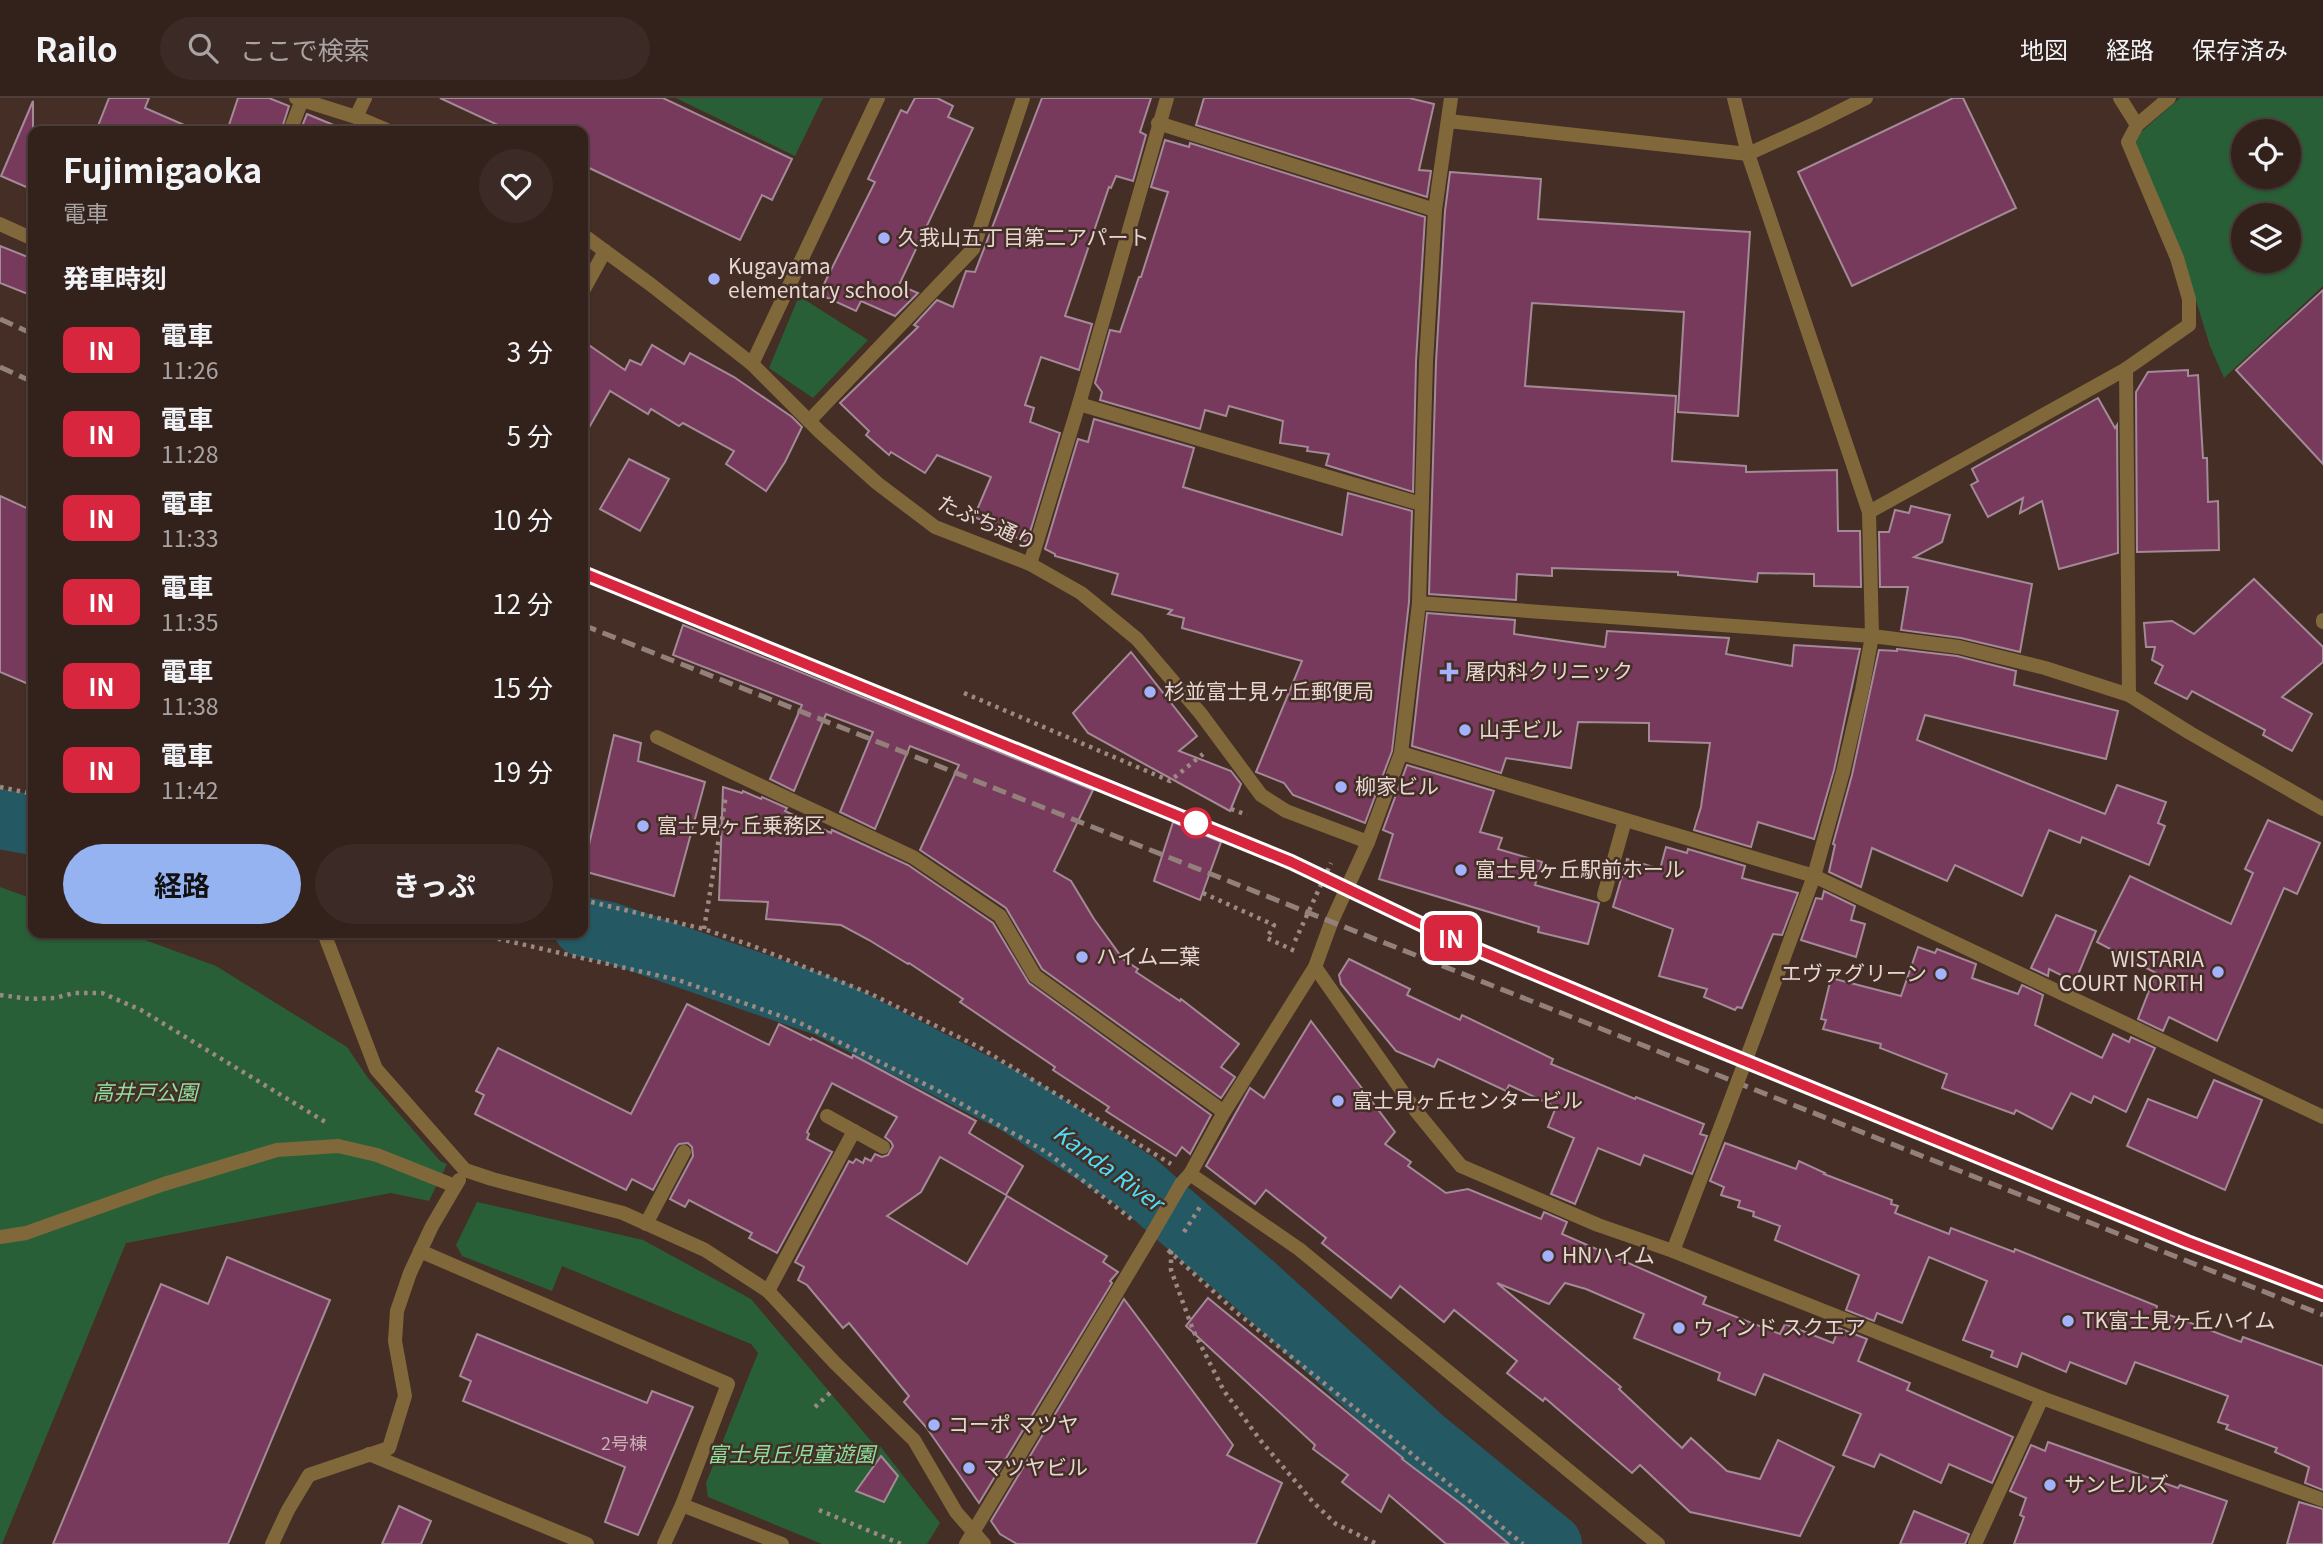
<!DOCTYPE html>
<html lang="ja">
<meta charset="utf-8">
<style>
:root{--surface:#33221c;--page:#3b2a25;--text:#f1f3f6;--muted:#a9a4a3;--line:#4e3f3b;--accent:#95b2f1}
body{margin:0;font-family:Georgia,"Noto Sans JP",serif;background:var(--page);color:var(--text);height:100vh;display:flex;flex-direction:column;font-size:26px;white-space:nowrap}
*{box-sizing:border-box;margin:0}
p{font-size:23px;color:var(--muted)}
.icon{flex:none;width:38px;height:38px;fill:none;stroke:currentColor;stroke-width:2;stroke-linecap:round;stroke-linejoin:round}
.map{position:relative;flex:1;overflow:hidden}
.sheet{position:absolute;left:28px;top:28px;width:560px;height:812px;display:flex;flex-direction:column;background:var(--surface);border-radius:14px;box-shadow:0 2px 5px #0004,0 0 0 2px var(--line)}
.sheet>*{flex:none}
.badge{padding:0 14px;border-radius:10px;font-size:24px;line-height:46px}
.controls{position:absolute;left:2231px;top:21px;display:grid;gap:14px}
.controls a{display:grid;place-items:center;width:70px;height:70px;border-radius:50%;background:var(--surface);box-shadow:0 2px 5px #0004,0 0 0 2px var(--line);font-size:35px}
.map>.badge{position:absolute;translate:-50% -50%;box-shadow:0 0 0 4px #fff}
h2{padding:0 35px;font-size:26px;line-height:63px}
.round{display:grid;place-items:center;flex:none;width:74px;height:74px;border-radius:37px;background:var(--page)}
.head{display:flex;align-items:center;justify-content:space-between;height:119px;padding:0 35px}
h1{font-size:33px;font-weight:700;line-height:52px}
.primary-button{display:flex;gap:14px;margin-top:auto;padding:14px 35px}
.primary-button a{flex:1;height:80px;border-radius:42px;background:var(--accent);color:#111;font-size:28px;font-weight:700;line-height:80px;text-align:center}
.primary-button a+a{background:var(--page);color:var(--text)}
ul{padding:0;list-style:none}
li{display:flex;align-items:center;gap:21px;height:84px;padding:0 35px}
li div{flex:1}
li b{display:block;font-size:26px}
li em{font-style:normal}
li .badge{min-width:77px;font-weight:700;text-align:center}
header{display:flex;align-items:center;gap:42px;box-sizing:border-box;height:98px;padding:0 35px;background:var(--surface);border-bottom:2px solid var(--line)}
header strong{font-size:33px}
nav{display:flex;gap:38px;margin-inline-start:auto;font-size:24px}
.search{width:490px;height:63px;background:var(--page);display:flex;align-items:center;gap:18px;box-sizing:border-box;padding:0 24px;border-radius:38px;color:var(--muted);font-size:26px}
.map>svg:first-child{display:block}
.green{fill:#295f37;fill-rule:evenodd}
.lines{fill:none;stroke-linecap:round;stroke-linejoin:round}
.river{stroke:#245862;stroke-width:60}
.building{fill:#773a5d;stroke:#a48a97;stroke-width:2}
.path{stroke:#9b8983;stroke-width:4.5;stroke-dasharray:3.5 5;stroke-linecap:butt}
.lane{stroke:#81683b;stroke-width:14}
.street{stroke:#81683b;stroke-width:14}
.rail{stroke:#93807a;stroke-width:5;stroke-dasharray:14 7;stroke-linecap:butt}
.path-bridge{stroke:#9b8983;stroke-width:4.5;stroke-dasharray:3.5 5;stroke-linecap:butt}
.street-bridge{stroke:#81683b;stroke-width:14}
.line-casing{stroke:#fff;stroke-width:16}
.line{stroke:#d7263d;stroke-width:10}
.poi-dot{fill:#a4b1fc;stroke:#442e26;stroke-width:2.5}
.stop-dot{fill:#fff;stroke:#d7263d;stroke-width:3.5}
.labels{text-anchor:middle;stroke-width:5;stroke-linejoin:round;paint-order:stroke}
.number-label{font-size:18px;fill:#cab0b5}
.poi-label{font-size:21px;fill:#e6d7d2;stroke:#442e26;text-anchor:start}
.street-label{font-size:21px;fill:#e6d7d2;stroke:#442e26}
.park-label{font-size:21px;font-style:italic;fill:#8ce19e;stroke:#442e26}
.water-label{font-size:23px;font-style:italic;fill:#4ddef9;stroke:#442e26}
</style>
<header>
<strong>Railo</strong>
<div class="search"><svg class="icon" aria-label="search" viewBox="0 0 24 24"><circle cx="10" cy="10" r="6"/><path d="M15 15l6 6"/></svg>ここで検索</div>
<nav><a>地図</a><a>経路</a><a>保存済み</a></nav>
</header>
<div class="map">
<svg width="2323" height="1446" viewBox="0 0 2323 1446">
<rect width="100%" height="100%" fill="#442e26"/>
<!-- green -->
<g class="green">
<polygon points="676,0 823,0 795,58"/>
<path d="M2180 0H2323V188L2224 280 2210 248 2185 167 2135 46 2141 34ZM2244 33H2289V79H2244ZM2244 117H2289V163H2244Z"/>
<polygon points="799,198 868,242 813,300 769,270"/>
<polygon points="0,789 33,801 33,835 126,835 216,868 347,949 368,980 440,1063 447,1066 429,1103 391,1095 126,1145 2,1446 0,1446"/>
<polygon points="477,1104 643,1142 751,1201 871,1343 880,1348 940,1425 927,1446 822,1446 708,1399 706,1385 758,1255 751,1246 562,1168 552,1193 462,1158 456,1147"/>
</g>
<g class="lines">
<!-- river -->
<g class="river">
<polyline points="0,721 33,727"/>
<polyline points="583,829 609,834 829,910 1016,1006 1135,1083 1254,1186 1423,1340 1552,1446"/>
</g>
</g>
<!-- building -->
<g class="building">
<polygon points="109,0 149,0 145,10 198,33 96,33"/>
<polygon points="238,0 269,0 289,8 281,33 249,33 229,27"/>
<polygon points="440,0 663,0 792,61 772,102 762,97 740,142 583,67 583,33 511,33"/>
<polygon points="915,0 937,0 953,8 948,19 973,30 899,187 918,195 895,218 861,203 856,213 819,196 875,84 868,81 901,12 907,15"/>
<polygon points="1042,0 1151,0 1140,34 1146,37 1133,83 1116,78 1111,90 1109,89 1065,218 1092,226 1079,272 1041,259 1025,307 1034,310 1030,324 1060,335 1027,444 987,428 988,425 974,419 991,379 937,357 925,375 891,354 889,357 866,337 869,333 840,305 918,229 914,227 937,202 953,209 966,173 975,174"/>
<polygon points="1204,0 1409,0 1434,6 1419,72 1431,73 1427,99 1196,27"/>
<polygon points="1953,0 1963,0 2016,110 1852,188 1798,74"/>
<polygon points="33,3 33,92 1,78"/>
<polygon points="307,16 348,33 300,33"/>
<polygon points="1165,42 1189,49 1190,45 1425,119 1416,264 1413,394 1326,367 1329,356 1307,353 1308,349 1280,345 1283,323 1229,308 1226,318 1205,312 1200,331 1100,302 1102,294 1095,285 1110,232 1120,234 1139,179 1141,179 1168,94 1151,89"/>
<polygon points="1450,74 1541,81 1538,121 1750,134 1738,318 1678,314 1684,214 1532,205 1525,288 1676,298 1672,363 1746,368 1746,374 1837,372 1838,433 1860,433 1861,489 1814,488 1814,476 1758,475 1757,484 1678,477 1678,474 1552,470 1552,478 1517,476 1516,502 1429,496 1436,264 1445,113"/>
<polygon points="0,148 33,161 33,198 0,185"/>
<polygon points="2323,192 2323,366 2236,272"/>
<polygon points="583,243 625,272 630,262 641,267 652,247 684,266 690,255 734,279 792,319 802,329 785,364 766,393 726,366 734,353 683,325 679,328 651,311 648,316 610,293 583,340"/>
<polygon points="2188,272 2188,278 2198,277 2203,360 2207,360 2208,404 2218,403 2219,452 2137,454 2136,294 2148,274"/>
<polygon points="2098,300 2115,330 2117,327 2118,455 2059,471 2042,403 2020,415 2023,400 1988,419 1971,387 1978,383 1972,371"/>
<polygon points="1094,321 1194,350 1183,389 1342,437 1348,395 1412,413 1409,504 1392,653 1365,725 1293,697 1284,685 1256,674 1302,563 1182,530 1184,520 1168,516 1172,512 1112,496 1118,476 1055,458 1055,456 1045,451 1078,341 1088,344"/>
<polygon points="629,361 669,381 640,433 600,411"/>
<polygon points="0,398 33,413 33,588 0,574"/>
<polygon points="1911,408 1950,417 1942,444 1914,459 2032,486 2020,554 1961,540 1901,532 1908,489 1880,489 1879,434 1889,434 1895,412 1909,415"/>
<polygon points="2254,481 2323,549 2323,564 2282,599 2312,616 2292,653 2263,637 2265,632 2192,593 2187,601 2155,585 2163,568 2152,562 2155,549 2146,549 2144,525 2172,523 2194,536"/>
<polygon points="1427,515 1515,522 1514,536 1605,549 1607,533 1729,540 1726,556 1792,568 1794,547 1860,551 1834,672 1814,741 1758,724 1751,749 1694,732 1701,709 1710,645 1649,643 1649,625 1578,624 1571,670 1506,660 1501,675 1412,648"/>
<polygon points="683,527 1093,692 1054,773 1071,783 1094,821 1123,861 1138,871 1136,874 1180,903 1181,901 1239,946 1221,969 1235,979 1221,1000 1042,871 1006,810 920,752 959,667 910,648 875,731 840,714 873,634 826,616 794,693 770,681 802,607 673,557"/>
<polygon points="1897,551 1957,558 2016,573 2014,587 2118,613 2106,661 1925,617 1917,642 2105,716 2117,687 2166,704 2158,725 2165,728 2149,767 2082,739 2080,745 2049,732 2022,798 1955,767 1947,783 1872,750 1861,789 1829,774 1835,747 1833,746 1852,677 1879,552 1897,553"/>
<polygon points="1131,554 1197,638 1179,653 1231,673 1241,686 1230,713 1088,635 1073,615"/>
<polygon points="614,637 641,645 638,663 705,684 674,798 583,773"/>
<polygon points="1407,667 1494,693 1480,734 1502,740 1498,751 1542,764 1535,787 1599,805 1588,846 1538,834 1539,829 1379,781 1393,736 1383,732"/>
<polygon points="723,689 742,695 743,693 761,701 762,699 787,710 785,713 831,735 832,732 908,767 993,825 1029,885 1211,1017 1190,1056 1182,1049 1176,1058 1106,1013 1109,1009 1053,972 1055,969 960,904 963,901 909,865 908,866 869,842 841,827 766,821 768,804 719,802"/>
<polygon points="2268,722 2320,745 2297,796 2284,790 2217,943 2169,919 2163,933 2138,921 2156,875 2097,844 2130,778 2231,826 2253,775 2245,771"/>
<polygon points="1173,724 1221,744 1200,802 1154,783"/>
<polygon points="1666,749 1687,755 1688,751 1745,768 1742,780 1798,795 1782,837 1773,836 1742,910 1737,909 1735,912 1704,899 1707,891 1659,878 1673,831 1613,809 1627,761 1660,771"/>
<polygon points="1824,793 1855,808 1851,822 1865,826 1856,859 1801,842 1816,800 1822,801"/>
<polygon points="2056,817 2096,833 2075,884 2049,871 2048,878 2031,870"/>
<polygon points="1918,849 1935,855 1937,851 1976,866 1972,880 2018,896 2022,887 2043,897 2035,927 2102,960 2113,936 2129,944 2131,939 2155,950 2126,1014 2094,998 2091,1005 2071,995 2052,1031 2016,1012 2014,1016 1942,990 1947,976 1880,950 1881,946 1823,931 1826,922 1821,921 1831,880 1901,898"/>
<polygon points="1349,861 1410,891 1407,897 1460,922 1462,917 1553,961 1551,966 1635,1001 1636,999 1704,1026 1700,1036 1707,1038 1692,1076 1644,1057 1640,1067 1598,1050 1575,1106 1551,1096 1574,1040 1548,1029 1556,1009 1509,987 1506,993 1438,961 1434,969 1396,953 1341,886 1339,877"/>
<polygon points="687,906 769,947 779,926 811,942 812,940 852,960 853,957 976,1023 969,1035 1023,1068 1006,1097 940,1059 921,1094 887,1118 967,1166 1007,1098 1107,1158 1103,1164 1118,1174 1110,1183 1112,1185 979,1405 926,1329 904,1304 909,1298 849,1225 843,1230 807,1187 798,1182 804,1169 795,1164 849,1063 853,1065 856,1061 863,1065 865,1060 871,1063 875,1056 882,1059 888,1057 893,1048 891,1044 885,1039 897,1019 832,985 807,1034 809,1036 807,1041 832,1054 777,1155 749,1140 752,1135 689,1102 685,1109 670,1101 693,1058 692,1049 688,1045 679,1046 676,1049 653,1092 632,1081 626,1092 475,1016 484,997 476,993 498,950 631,1016"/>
<polygon points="1311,923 1395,1034 1385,1046 1411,1064 1408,1068 1446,1095 1468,1091 1541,1121 1544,1114 1567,1124 1562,1136 1706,1199 1703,1206 1780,1236 1785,1226 1833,1245 1839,1230 1867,1241 1858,1263 1910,1285 1907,1292 2013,1339 1992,1385 1949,1366 1941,1385 1880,1356 1874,1369 1843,1357 1861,1316 1764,1276 1755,1297 1718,1282 1720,1275 1634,1240 1644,1216 1586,1191 1565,1185 1549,1206 1497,1185 1621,1289 1619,1291 1682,1350 1691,1340 1727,1373 1760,1381 1778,1342 1834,1369 1800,1438 1690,1414 1640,1367 1632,1375 1545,1300 1543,1303 1507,1275 1517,1263 1454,1212 1444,1224 1400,1188 1391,1200 1322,1145 1326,1140 1266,1092 1255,1106 1206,1068 1250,990 1264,1000"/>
<polygon points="2214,982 2262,1002 2225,1092 2127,1048 2148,1001 2197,1020"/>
<polygon points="1725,1045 1796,1071 1799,1063 1825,1075 1824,1076 1892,1102 1891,1106 1898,1108 1895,1115 1949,1136 1951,1130 2014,1154 2015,1151 2157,1208 2156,1212 2241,1244 2243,1239 2323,1268 2323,1392 2305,1385 2309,1369 2275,1354 2277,1350 2226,1331 2228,1327 2218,1324 2228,1298 2135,1264 2126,1286 2070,1264 2066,1274 2022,1255 2017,1269 1991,1259 1993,1253 1963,1242 1987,1183 1929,1159 1902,1225 1877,1215 1874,1223 1846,1212 1859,1177 1775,1142 1780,1128 1753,1118 1754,1114 1738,1109 1740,1103 1721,1097 1724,1089 1710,1083"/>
<polygon points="227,1159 330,1202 228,1446 53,1446 161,1186 208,1206"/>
<polygon points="1208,1200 1403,1360 1402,1361 1464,1408 1509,1446 1446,1446 1389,1397 1381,1414 1342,1384 1348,1377 1313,1351 1315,1347 1186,1228"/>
<polygon points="1124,1201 1233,1347 1227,1357 1282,1385 1256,1446 1017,1446 1000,1436 991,1423"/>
<polygon points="477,1236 647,1305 652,1293 693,1309 638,1437 605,1424 625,1369 463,1303 471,1283 460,1278"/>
<polygon points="2048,1344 2178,1390 2180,1387 2227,1403 2212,1446 2014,1446 2024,1419 2020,1417 2026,1400 2010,1393 2031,1347 2045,1353"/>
<polygon points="881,1358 898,1378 884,1404 856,1393"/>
<polygon points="2299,1404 2323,1411 2323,1446 2287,1446"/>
<polygon points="399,1408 431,1423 421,1446 382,1446"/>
<polygon points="1914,1413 1969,1436 1965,1446 1900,1446"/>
</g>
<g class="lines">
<!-- path -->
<g class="path">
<polyline points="964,595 1170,683 1203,656"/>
<polyline points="0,689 33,696"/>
<polyline points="1231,711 1247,717"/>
<polyline points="1203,795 1274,827 1267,840 1297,854"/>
<polyline points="583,802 704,831 753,848 871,896 979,949 1171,1066"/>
<polyline points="704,831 726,697"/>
<polyline points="473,835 678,882 798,924 937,992 1048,1055 1135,1124"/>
<polyline points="0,897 30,901 55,900 74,895 102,895 141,912 327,1025"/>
<polyline points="1184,1134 1200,1109"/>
<polyline points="1168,1152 1236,1214 1523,1446"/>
<polyline points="1171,1153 1171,1172 1193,1232 1224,1293 1261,1343 1313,1404 1336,1426 1377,1446"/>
<polyline points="815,1309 832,1293"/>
<polyline points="819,1412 901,1446"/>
</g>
<!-- lane -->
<g class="lane">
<polyline points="809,323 973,151 1023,0"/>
<polyline points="1604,797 1625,722"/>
<polyline points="827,1018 883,1049"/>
<polyline points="420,1153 728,1286 682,1407 664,1446"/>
<polyline points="768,1193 854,1033"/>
<polyline points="369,1356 587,1446"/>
<polyline points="682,1407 782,1446"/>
</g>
<!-- street -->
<g class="street">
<polyline points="296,0 356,19 389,33"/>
<polyline points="1734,0 1748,56 1869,414 1872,538 1862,592 1843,674 1814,778 1757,932"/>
<polyline points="2120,0 2137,27"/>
<polyline points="356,19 365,0"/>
<polyline points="1448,23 1748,56 1816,25 1866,0"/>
<polyline points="1158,25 1435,112"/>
<polyline points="290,33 302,2"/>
<polyline points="0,126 33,141"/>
<polyline points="583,137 650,186 752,266 820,334 877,385 935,429 1030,466 1081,495 1137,541 1201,616 1261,697 1286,713 1368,744"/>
<polyline points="583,193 605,153"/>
<polyline points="752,266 878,0"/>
<polyline points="2126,271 2129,597"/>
<polyline points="1079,306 1421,406"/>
<polyline points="1869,414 2126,271 2189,227 2189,201 2177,160 2128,44 2137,27 2169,0"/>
<polyline points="1030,466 1079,306 1167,0"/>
<polyline points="1419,505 1872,538 1959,549 2045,570 2129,597 2190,635 2323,711"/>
<polyline points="2323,522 2323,524"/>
<polyline points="657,639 913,759 1000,818 1035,878 1224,1014"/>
<polyline points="1401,655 1814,778 2323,1019"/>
<polyline points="324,835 376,971 465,1072 492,1081 623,1115 705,1152 768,1193 835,1265 914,1342 956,1414 984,1446"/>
<polyline points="1315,869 1416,1013 1461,1068 1598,1127 1673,1153 2042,1300 2323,1402"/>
<polyline points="1190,1076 1299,1151 1658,1446"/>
<polyline points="646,1126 684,1054"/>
<polyline points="0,1139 26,1135 164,1086 277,1052 338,1048 377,1057 455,1088"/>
<polyline points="1673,1153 1724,1020"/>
<polyline points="272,1446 288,1412 309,1377 389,1350 405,1298 395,1243 397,1213 410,1175 432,1128 459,1082"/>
<polyline points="966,1446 1152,1136 1181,1086 1190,1076 1224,1014 1315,869 1331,825 1368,744 1401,655 1419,505 1426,264 1435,112 1451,0"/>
<polyline points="1975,1446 2042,1300"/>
</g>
<!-- rail -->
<g class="rail">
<polyline points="0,221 33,236"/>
<polyline points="0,269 33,284"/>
<polyline points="583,475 1291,764 1452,840 1669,932 2187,1144 2323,1197"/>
<polyline points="583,527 2323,1217"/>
</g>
<!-- path-bridge -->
<polyline class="path-bridge" points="1295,843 1331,765"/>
<!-- street-bridge -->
<polyline class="street-bridge" points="1724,1020 1757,932"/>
</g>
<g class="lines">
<defs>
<polyline id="line" points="583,475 1291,764 1452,841 1669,932 2187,1144 2323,1196"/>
</defs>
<!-- line casing -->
<use href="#line" class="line-casing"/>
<!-- line -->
<use href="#line" class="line"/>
</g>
<!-- markers -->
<g class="poi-dot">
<circle cx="884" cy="140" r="7"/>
<circle cx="714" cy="181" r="7"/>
<path d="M1445.5 563.5h7v7h7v7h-7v7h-7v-7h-7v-7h7z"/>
<circle cx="1150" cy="594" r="7"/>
<circle cx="1465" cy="632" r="7"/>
<circle cx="1341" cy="689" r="7"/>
<circle cx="643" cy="728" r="7"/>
<circle cx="1461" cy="772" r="7"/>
<circle cx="1082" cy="859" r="7"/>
<circle cx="2218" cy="874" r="7"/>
<circle cx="1941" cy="876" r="7"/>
<circle cx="1338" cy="1003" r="7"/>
<circle cx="1548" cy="1158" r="7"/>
<circle cx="2068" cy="1223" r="7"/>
<circle cx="1679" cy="1230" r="7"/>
<circle cx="934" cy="1327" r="7"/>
<circle cx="969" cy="1370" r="7"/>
<circle cx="2050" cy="1387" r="7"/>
</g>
<circle class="stop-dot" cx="1196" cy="725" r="14"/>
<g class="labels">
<!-- number labels -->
<g class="number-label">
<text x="624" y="1352">2号棟</text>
</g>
<!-- poi labels -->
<g class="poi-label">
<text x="898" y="147">久我山五丁目第二アパート</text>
<text x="728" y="176">Kugayama<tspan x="728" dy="24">elementary school</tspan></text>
<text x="1465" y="581">屠内科クリニック</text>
<text x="1164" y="601">杉並富士見ヶ丘郵便局</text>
<text x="1479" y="639">山手ビル</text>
<text x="1355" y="696">柳家ビル</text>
<text x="657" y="735">富士見ヶ丘乗務区</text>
<text x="1475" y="779">富士見ヶ丘駅前ホール</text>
<text x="1096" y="866">ハイム二葉</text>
<text x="2204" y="869" text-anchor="end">WISTARIA<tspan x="2204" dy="24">COURT NORTH</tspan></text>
<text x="1927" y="883" text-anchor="end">エヴァグリーン</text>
<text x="1352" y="1010">富士見ヶ丘センタービル</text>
<text x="1562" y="1165">HNハイム</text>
<text x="2082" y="1230">TK富士見ヶ丘ハイム</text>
<text x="1693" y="1237">ウィンド スクエア</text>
<text x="948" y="1334">コーポ マツヤ</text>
<text x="983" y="1377">マツヤビル</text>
<text x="2064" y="1394">サンヒルズ</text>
</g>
<!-- street labels -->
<g class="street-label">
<text transform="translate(987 425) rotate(24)" y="7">たぶち通り</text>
</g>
<!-- park labels -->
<g class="park-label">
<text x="145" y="1002">高井戸公園</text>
<text x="791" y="1364">富士見丘児童遊園</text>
</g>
<!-- water labels -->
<g class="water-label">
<text transform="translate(1108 1070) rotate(36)" y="8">Kanda River</text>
</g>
</g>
</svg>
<div class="controls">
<a><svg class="icon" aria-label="locate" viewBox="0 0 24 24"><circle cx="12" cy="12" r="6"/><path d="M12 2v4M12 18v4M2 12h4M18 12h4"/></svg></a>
<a><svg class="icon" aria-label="layers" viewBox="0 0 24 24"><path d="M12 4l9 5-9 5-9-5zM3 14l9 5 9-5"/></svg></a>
</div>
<b class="badge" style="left:1451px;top:840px;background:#d7263d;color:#fff">IN</b>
<section class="sheet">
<div class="head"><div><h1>Fujimigaoka</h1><p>電車</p></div><a class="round"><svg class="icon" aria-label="heart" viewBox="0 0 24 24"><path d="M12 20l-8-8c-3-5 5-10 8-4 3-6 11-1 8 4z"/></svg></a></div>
<h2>発車時刻</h2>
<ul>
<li><span class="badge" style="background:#d7263d;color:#fff">IN</span><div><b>電車</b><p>11:26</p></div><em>3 分</em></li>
<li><span class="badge" style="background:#d7263d;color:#fff">IN</span><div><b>電車</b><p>11:28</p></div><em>5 分</em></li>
<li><span class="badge" style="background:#d7263d;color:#fff">IN</span><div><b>電車</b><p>11:33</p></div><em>10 分</em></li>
<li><span class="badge" style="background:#d7263d;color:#fff">IN</span><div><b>電車</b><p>11:35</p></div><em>12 分</em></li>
<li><span class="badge" style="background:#d7263d;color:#fff">IN</span><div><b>電車</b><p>11:38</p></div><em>15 分</em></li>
<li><span class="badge" style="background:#d7263d;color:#fff">IN</span><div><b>電車</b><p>11:42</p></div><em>19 分</em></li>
</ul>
<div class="primary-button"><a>経路</a><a>きっぷ</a></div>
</section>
</div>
